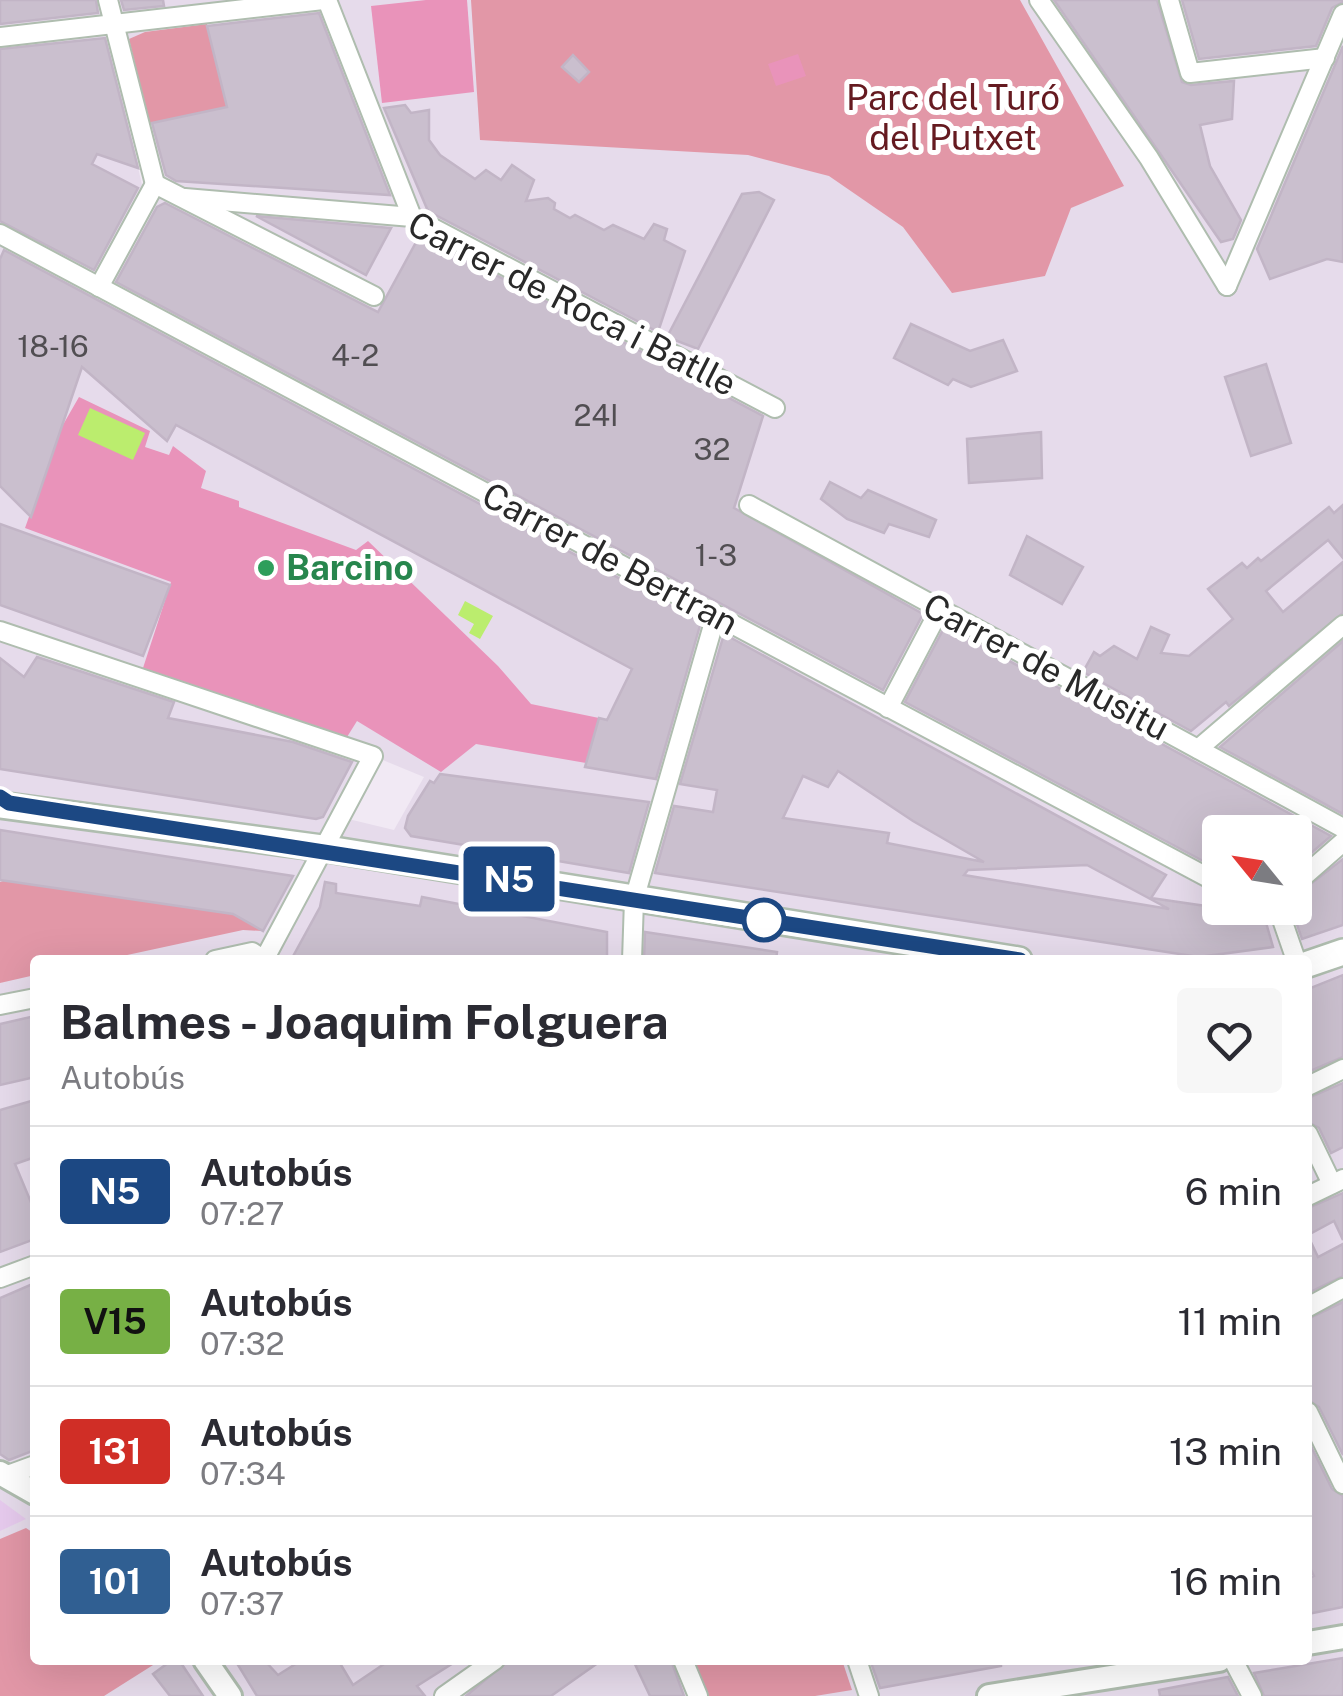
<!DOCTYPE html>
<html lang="es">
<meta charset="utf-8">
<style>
:root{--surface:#fff;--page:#f7f7f7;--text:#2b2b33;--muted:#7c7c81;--line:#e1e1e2}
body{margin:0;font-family:"Public Sans",sans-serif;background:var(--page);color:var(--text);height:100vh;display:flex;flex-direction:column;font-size:38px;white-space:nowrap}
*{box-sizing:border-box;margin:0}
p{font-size:32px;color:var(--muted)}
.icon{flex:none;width:55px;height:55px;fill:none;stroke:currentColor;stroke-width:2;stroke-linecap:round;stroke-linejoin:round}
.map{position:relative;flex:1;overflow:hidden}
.details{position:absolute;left:30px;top:955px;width:1282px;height:710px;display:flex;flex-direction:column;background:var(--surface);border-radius:10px;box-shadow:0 10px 40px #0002}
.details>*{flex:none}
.badge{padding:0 20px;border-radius:8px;font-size:35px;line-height:65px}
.needle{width:65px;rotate:300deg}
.buttons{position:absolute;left:1202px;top:815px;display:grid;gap:20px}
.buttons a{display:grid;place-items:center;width:110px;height:110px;border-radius:10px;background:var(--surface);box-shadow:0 10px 40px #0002;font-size:50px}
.map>.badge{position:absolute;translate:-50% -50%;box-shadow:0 0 0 5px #fff}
.round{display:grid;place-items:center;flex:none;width:105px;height:105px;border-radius:10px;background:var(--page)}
.headline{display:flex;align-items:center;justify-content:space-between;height:170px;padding:0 30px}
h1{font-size:48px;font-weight:700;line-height:75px}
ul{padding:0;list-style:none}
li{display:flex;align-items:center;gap:30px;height:130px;padding:0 30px;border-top:2px solid var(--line)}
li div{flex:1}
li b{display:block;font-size:38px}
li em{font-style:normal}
li .badge{min-width:110px;font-weight:700;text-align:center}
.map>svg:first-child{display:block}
.education{fill:#e6caed}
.green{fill:#e297a7}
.pitch{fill:#e993ba}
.plaza{fill:#f1e9f4}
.water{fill:#bbed6e}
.building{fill:#cabfce;stroke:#c2b5c6;stroke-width:2.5;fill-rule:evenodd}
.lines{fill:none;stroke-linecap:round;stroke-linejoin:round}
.minor-casing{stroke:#afbdaf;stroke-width:22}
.tertiary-casing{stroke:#afbdaf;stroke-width:28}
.secondary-casing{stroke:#afbdaf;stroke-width:30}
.minor{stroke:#fff;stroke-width:18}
.tertiary{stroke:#fff;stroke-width:22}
.secondary{stroke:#fff;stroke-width:25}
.line-casing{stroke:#fff;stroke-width:22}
.line{stroke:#1c4883;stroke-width:15}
.leisure-dot{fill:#2e9e5b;stroke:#fff;stroke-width:4}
.stop-dot{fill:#fff;stroke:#1c4883;stroke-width:5}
.labels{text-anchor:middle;stroke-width:10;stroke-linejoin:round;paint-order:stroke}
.number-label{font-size:30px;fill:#514e52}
.park-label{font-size:35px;fill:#651a20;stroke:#fff}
.street-label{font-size:35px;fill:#292929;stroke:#fff}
.leisure-label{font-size:35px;font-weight:bold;fill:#27864d;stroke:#fff;text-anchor:start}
</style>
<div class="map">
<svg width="1343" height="1696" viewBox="0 0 1343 1696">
<rect width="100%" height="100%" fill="#e6dbeb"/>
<!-- education -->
<polygon class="education" points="0,1500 26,1519 0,1531"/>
<!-- green -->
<g class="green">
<polygon points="471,0 1020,0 1124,186 1071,208 1045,276 952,293 903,227 829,176 748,155 480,140"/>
<polygon points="207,24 227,107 149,124 129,39 145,32"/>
<polygon points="6,880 238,915 263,931 243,930 104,960 35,960 35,975 0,983 0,882"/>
<polygon points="26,1528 35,1534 35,1660 161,1660 104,1696 0,1696 0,1539"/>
<polygon points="693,1660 842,1660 852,1690 815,1696 708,1696"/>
</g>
<!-- pitch -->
<g class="pitch">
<polygon points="426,0 467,0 474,92 382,103 371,6"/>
<polygon points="798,54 806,76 776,86 768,64"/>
<polygon points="79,397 150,431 145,447 169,455 173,446 206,471 201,488 239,501 239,507 356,550 368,541 498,666 531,704 599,718 586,763 476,744 441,772 357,721 347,737 143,668 171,582 25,528 60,430"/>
</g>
<!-- plaza -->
<g class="plaza">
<polygon points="109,32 146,185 96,278 0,221 97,272 142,185 108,35 0,44"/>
<polygon points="373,756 424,777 394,830 340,817"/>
</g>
<!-- water -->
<g class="water">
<polygon points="90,408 145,433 133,460 78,435"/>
<polygon points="465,601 493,616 480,639 469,633 474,624 458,615"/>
</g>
<!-- building -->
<g class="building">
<polygon points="0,0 96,0 98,13 0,24"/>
<polygon points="121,0 163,0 164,6 124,10"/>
<polygon points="1054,0 1157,0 1182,82 1191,85 1234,81 1232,119 1200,125 1210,166 1241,220 1233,239 1221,242"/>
<polygon points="1182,0 1343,0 1343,2 1332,8 1316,46 1199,59"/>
<polygon points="319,13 390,195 176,181 166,175 152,123 227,107 207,26"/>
<polygon points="105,38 138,168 97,154 92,164 138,188 94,270 0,221 0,49"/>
<polygon points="1343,46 1343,262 1327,259 1270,279 1257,249"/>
<polygon points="573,55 589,72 579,82 562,67"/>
<polygon points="405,105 411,113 429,110 429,140 440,155 475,179 486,170 501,180 512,165 534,180 526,201 548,198 555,203 554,209 570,218 575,215 604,230 613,225 644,239 654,224 667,229 664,240 685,251 658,332 428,211 384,108"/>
<polygon points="759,192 774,200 698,349 667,337 742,194"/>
<polygon points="165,203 378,312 420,235 763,416 734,508 923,614 883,690 116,282 157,207"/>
<polygon points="256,216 391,228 366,275"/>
<polygon points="4,250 701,622 656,779 585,767 599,718 607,720 632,669 176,425 167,441 82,367 31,517 0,486 0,259"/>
<polygon points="911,324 970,351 1003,340 1017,371 971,387 953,379 948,385 894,358"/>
<polygon points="1266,364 1291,443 1251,456 1225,377"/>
<polygon points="1041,432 1042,478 969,483 967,439"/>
<polygon points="830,482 861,498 868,490 936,520 929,537 889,524 884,533 847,519 821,499"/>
<polygon points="1343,505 1343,558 1328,540 1266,591 1283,612 1343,562 1343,613 1229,706 1226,702 1191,731 1083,672 1094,652 1100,656 1114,646 1137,659 1151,627 1169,635 1161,653 1189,656 1233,619 1208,589 1242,563 1247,568 1258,558 1261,561 1329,507 1334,513"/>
<polygon points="0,524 170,585 143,656 0,605"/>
<polygon points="1027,536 1083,567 1062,604 1010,575"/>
<polygon points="945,626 1331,836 1295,867 1295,832 1220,832 1220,870 905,702"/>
<path d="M724 634 1166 875 1151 898 1254 913 1265 919 1273 947 1199 957 655 873 674 806 713 812 717 790 680 784ZM838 771 913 821 984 862 887 843 889 833 783 818 803 776 828 787ZM1087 865 1169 909 964 875 968 870Z"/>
<polygon points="1343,641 1343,814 1220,747"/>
<polygon points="37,657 174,702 168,718 293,742 352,762 323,817 316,819 0,769 0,658 24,677"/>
<polygon points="440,774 649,802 629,873 411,836 405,828 408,816 430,781 434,783"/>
<polygon points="0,830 157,855 293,876 263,931 233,914 0,880"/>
<polygon points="1343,859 1343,925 1302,939 1291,908 1295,908 1295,896"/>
<polygon points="325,882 336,884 336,893 420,906 422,897 607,932 607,960 291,960 320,907"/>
<polygon points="645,932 777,952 776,960 644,960"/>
<polygon points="1343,975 1343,1057 1308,1072 1308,989"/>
<polygon points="35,1016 35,1077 0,1085 0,1024"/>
<polygon points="1343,1083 1343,1147 1331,1153 1319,1128 1308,1122 1308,1098"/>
<polygon points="35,1100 35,1157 15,1164 35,1212 35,1239 0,1252 0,1110"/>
<polygon points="1343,1193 1343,1240 1334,1221 1308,1235 1308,1208"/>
<polygon points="1308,1236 1318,1257 1343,1244 1343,1276 1308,1293"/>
<polygon points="35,1283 35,1450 9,1460 0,1454 0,1298"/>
<polygon points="1343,1302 1343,1455 1319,1407 1308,1400 1308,1319"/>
<polygon points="1308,1440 1332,1489 1343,1496 1343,1607 1308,1614 1308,1579 1314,1576 1308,1564"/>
<polygon points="1343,1658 1343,1696 1264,1696 1254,1673"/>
<polygon points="172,1660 179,1660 203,1696 170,1696 153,1674"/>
<polygon points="235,1660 264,1660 278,1675 302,1660 338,1660 353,1685 390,1660 458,1660 417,1686 425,1696 257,1696"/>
<polygon points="509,1660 602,1660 551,1696 466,1696"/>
<polygon points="633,1660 671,1660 684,1696 650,1696"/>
<polygon points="870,1660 1001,1660 1001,1666 880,1688"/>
<polygon points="1228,1677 1238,1696 1160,1696 1159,1690"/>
</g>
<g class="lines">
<defs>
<g id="minor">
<polyline points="108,0 155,184"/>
<polyline points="327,0 412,217"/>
<polyline points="1039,0 1149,158 1227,286"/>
<polyline points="1169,0 1190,73 1325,58"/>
<polyline points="0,37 323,0"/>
<polyline points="155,184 374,296"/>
<polyline points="185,198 412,217 775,408"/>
<polyline points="0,234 1220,884"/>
<polyline points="1227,286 1343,14"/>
<polyline points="99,287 155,184"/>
<polyline points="749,505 1343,828"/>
<polyline points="0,631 373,756 264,960"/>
<polyline points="888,708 940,609"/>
<polyline points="1198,749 1343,625"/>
<polyline points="1295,884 1343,842"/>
<polyline points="1278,908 1296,960"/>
<polyline points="215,960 252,952 264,960"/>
<polyline points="632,960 634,900 716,615"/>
<polyline points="0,1005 35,998"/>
<polyline points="1308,1086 1343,1069"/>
<polyline points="1308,1134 1332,1184"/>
<polyline points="1308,1196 1343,1179"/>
<polyline points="0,1278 35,1265"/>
<polyline points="1308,1307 1343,1288"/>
<polyline points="1308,1412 1343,1484"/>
<polyline points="5,1476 35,1465"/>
<polyline points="683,1660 698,1696"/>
<polyline points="857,1660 869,1696"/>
<polyline points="1233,1660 1252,1696"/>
<polyline points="444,1696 495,1660"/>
</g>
<g id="tertiary">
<polyline points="0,1473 35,1493"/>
<polyline points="1308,1643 1343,1637"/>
<polyline points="205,1660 230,1696"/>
<polyline points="989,1696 1219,1660"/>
</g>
<g id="secondary">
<polyline points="0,805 322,848 1019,960"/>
<polyline points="1308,964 1343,952"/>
</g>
</defs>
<!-- minor casing -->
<use href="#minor" class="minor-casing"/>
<!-- tertiary casing -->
<use href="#tertiary" class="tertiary-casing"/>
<!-- secondary casing -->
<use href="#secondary" class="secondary-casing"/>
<!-- minor -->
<use href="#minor" class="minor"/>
<!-- tertiary -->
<use href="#tertiary" class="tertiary"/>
<!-- secondary -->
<use href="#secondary" class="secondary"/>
</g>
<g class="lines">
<defs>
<polyline id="line" points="0,797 9,803 1020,960"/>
</defs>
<!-- line casing -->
<use href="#line" class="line-casing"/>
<!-- line -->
<use href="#line" class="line"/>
</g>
<!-- markers -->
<circle class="leisure-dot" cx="266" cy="568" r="10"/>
<circle class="stop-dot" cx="764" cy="920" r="20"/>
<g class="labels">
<!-- number labels -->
<g class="number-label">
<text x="53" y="357">18-16</text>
<text x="355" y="366">4-2</text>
<text x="596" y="426">24I</text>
<text x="712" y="460">32</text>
<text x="716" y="566">1-3</text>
</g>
<!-- park labels -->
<g class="park-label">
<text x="953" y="110">Parc del Turó<tspan x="953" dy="40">del Putxet</tspan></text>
</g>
<!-- street labels -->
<g class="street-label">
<text transform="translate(572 304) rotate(27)" y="12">Carrer de Roca i Batlle</text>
<text transform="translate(610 559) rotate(28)" y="12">Carrer de Bertran</text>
<text transform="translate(1046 667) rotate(28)" y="12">Carrer de Musitu</text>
</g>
<!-- leisure labels -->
<g class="leisure-label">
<text x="286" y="580">Barcino</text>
</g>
</g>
</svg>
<div class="buttons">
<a><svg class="needle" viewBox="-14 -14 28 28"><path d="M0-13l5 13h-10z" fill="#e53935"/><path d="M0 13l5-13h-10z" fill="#7c7c81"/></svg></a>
</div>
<b class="badge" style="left:509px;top:879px;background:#1c4883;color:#fff">N5</b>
<section class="details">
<div class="headline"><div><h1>Balmes - Joaquim Folguera</h1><p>Autobús</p></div><a class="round"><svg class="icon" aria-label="heart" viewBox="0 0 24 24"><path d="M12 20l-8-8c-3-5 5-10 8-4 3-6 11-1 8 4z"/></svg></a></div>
<ul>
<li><span class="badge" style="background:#1c4883;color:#fff">N5</span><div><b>Autobús</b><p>07:27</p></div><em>6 min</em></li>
<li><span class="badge" style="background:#77b045;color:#111">V15</span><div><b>Autobús</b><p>07:32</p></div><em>11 min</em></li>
<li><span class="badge" style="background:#d02e26;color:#fff">131</span><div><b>Autobús</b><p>07:34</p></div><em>13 min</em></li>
<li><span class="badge" style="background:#305f92;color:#fff">101</span><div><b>Autobús</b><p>07:37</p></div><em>16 min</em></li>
</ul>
</section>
</div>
